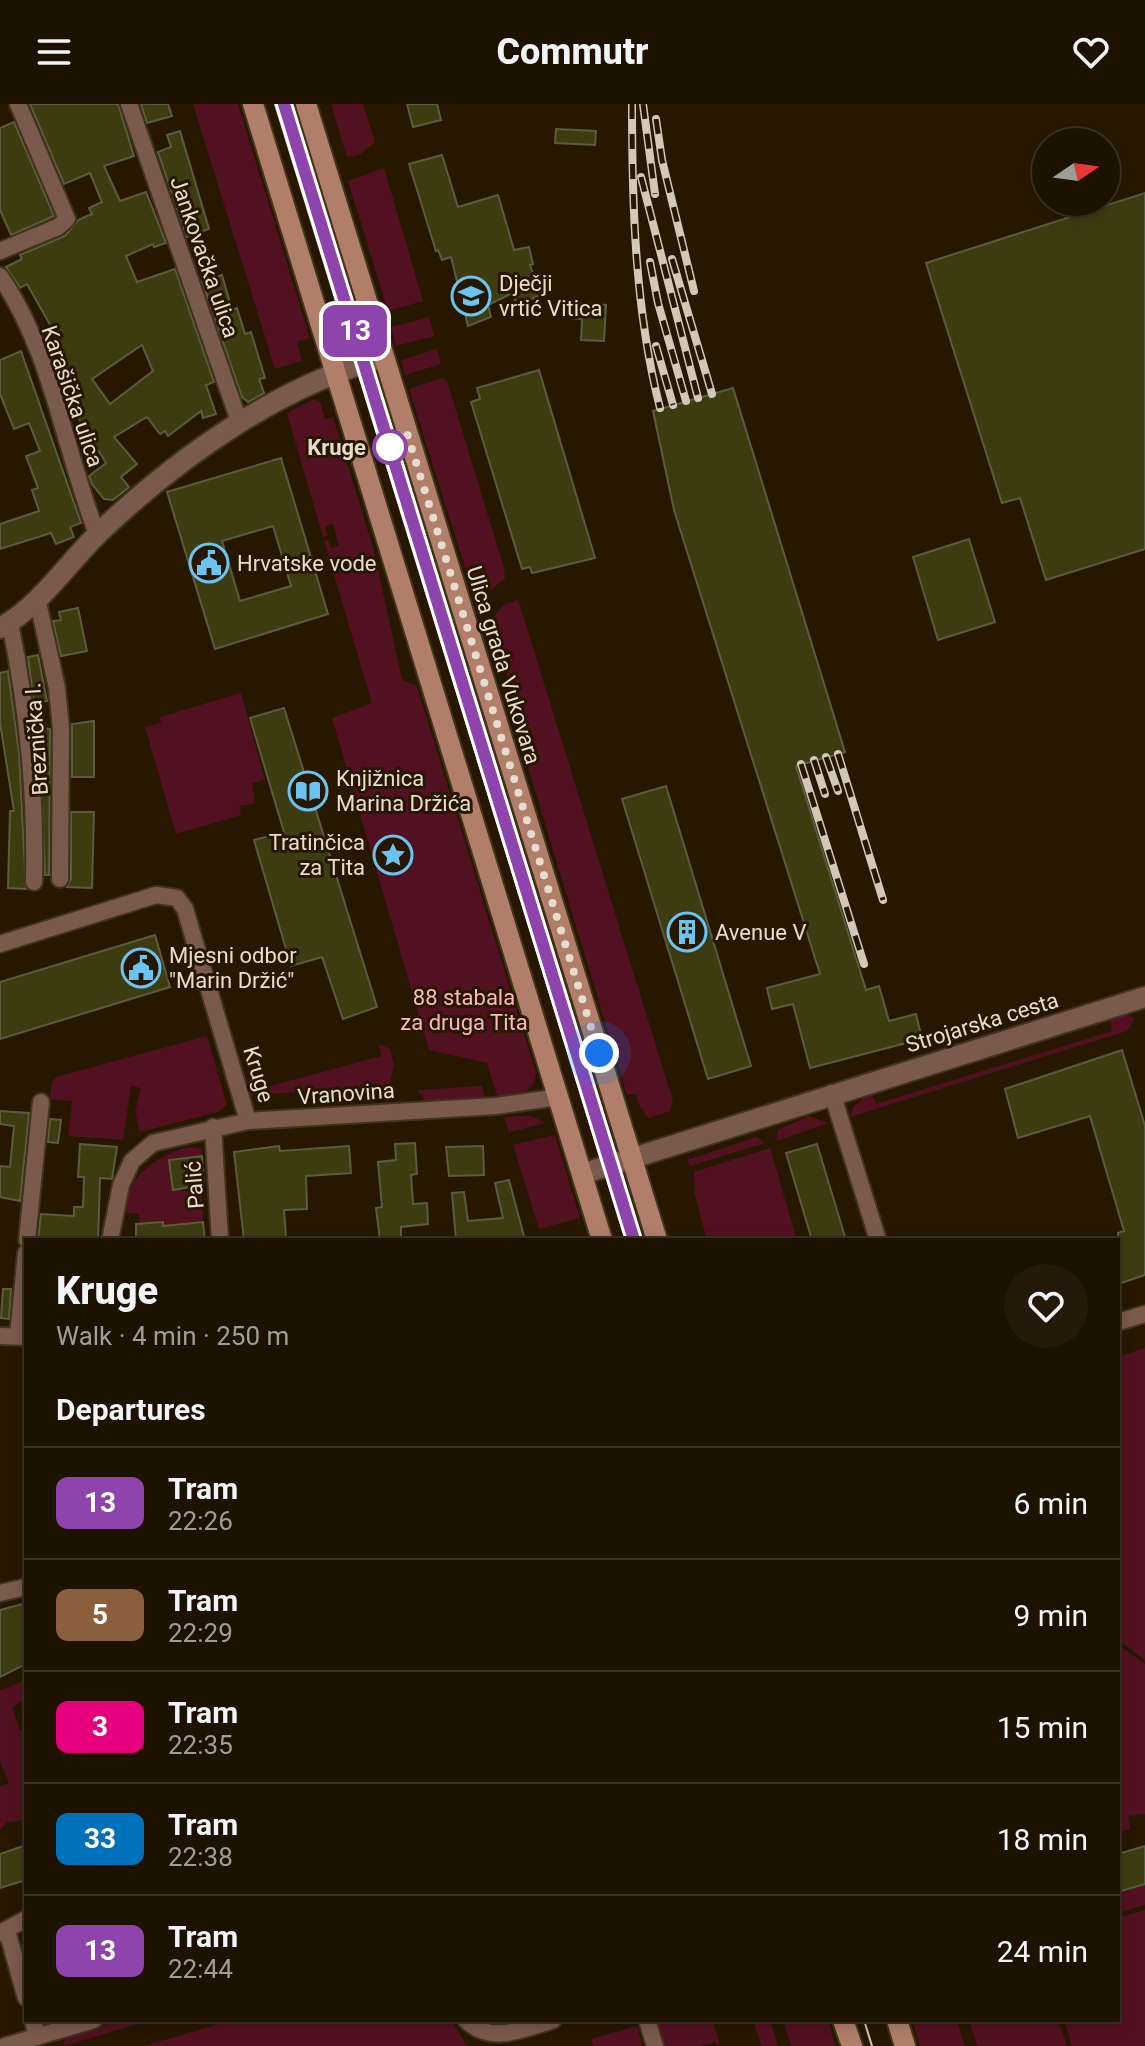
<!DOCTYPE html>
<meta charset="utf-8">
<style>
:root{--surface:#1d1100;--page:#251a0a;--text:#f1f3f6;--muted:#a09d99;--line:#3b3122}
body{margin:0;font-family:Roboto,sans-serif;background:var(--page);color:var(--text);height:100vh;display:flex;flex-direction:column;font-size:30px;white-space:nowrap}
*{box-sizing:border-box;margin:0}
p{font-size:26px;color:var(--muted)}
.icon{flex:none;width:44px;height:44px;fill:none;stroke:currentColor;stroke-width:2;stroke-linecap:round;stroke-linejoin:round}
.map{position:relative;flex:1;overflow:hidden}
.panel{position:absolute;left:24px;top:1134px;width:1096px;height:784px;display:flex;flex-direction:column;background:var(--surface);border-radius:0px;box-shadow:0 4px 12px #0003,0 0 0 2px var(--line)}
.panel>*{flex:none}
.badge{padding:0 16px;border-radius:12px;font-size:28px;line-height:52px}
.needle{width:52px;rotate:77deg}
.tools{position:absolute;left:1032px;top:24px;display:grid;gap:16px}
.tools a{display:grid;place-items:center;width:88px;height:88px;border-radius:50%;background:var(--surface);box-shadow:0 4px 12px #0003,0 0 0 2px var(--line);font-size:40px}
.you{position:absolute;width:40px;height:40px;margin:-20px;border:6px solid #fff;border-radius:50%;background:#1a73e8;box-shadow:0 0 0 12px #1a73e833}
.map>.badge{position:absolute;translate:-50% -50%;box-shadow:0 0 0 4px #fff}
h2{padding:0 32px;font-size:30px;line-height:72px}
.round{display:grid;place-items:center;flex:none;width:84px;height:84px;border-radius:42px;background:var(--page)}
.summary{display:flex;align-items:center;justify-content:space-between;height:136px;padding:0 32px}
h1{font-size:38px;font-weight:800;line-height:60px}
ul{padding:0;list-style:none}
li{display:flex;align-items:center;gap:24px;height:112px;padding:0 32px;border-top:2px solid var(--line)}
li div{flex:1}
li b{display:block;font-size:30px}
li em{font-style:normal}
li .badge{min-width:88px;font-weight:700;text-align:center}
header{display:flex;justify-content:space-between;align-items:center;height:104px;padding:0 32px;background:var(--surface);font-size:36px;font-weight:800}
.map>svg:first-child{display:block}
.green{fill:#511120}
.building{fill:#3d3c11;stroke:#5c5c3d;stroke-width:2;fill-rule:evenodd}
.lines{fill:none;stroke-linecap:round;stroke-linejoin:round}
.minor-casing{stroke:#42331d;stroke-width:20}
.tertiary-casing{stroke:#42331d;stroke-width:24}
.secondary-casing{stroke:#42331d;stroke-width:24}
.minor{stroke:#795a4d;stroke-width:16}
.tertiary{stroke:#795a4d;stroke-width:20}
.secondary{stroke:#b07e69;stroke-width:20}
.tram{stroke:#d3c8b8;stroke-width:2}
.rail-casing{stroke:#d3c8b8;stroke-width:8}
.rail{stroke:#271700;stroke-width:5;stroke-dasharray:15;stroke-linecap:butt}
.line-casing{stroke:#fff;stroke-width:18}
.line{stroke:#8e44ad;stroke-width:12}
.walk{stroke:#e7dccd;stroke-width:8;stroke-dasharray:0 14.4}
.stop-dot{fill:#fff;stroke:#8e44ad;stroke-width:4}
.labels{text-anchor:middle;stroke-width:6;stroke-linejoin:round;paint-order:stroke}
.street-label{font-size:22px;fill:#e7dccd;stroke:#271700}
.poi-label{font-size:22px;fill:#e7dccd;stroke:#271700;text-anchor:start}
.stop-label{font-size:22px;font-weight:bold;fill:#e7dccd;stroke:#271700;text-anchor:end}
.park-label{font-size:22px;fill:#fbb7be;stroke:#271700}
</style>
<header><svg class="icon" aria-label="menu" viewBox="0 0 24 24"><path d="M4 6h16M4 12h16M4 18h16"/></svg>Commutr<svg class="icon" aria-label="heart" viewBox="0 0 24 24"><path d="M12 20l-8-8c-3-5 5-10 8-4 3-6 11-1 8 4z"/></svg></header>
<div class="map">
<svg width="1145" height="1942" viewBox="0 0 1145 1942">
<rect width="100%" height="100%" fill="#271700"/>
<!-- green -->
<g class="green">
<polygon points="193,0 238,0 310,234 297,238 302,257 275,265"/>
<polygon points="331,0 363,0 375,38 359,51 347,53"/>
<polygon points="384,64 423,197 388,207 348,77"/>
<polygon points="429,213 434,232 396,242 391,223"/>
<polygon points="437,245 441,260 405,271 401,256"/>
<polygon points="442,274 447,277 504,464 505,474 491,486 473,482 469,476 409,285"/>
<path d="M314 295 320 298 325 315 333 313 374 447 402 576 416 581 418 586 536 969C534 991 516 992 498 994L487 959 429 946 332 614 372 599 324 437 328 436 331 444 339 442 333 420 325 422 327 432 323 433 287 309Z"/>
<polygon points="518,495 673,997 670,1007 649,1014 640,1003 636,990 627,991 525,653 527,645 492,516 502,502"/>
<polygon points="241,589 265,676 252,679 255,699 239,702 241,711 176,730 145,623 161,619 160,613"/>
<polygon points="1124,910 1135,914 1127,927 850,1013 854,1002 871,988 876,1000 1112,927 1110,914"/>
<polygon points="207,932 227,1001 218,1008 140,1028 135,1008 141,984 131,982 123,1036 68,1032 72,997 50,995 52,978 56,973"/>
<polygon points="379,940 390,945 394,961 389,983 251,991 252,987 381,952"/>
<polygon points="482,982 485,995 427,999 417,986"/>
<polygon points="531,1012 546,1019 509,1028 504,1013"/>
<polygon points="809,1012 829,1019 776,1037 778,1026"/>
<polygon points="555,1031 580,1114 539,1125 513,1041"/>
<polygon points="756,1033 765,1039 690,1062 687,1056"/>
<path d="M189 1043 202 1045V1052L170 1056 173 1086 202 1088 203 1118 181 1120 163 1136V1118L140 1119 139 1110 121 1108C130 1072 154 1052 189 1043Z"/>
<polygon points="770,1044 797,1136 707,1136 695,1091 694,1068"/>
<polygon points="1145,1244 1145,1556 1118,1536 1118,1253"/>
<polygon points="1118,1540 1145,1560 1145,1710 1128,1712 1130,1725 1120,1728"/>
<polygon points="23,1577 24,1595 12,1604 20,1627 26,1626 26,1716 8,1718 0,1725 0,1683 9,1679 0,1657 0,1587"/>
<polygon points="1145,1780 1145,1801 1118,1809 1118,1789"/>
<polygon points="1145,1806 1145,1942 1072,1942 1064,1916 1118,1916 1118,1814"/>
<polygon points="120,1916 150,1916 64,1942 65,1933"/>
<polygon points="233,1916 451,1916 467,1942 144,1942"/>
<polygon points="656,1916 713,1916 720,1942 715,1938 700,1942 663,1942"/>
<polygon points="753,1916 770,1916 778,1942 761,1942"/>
<polygon points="783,1916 828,1916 835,1942 791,1942"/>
<polygon points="912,1916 957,1916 965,1942 920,1942"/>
<polygon points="969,1916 1058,1916 1067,1942 977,1942"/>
<polygon points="637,1922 643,1942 593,1942 591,1935"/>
</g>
<!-- building -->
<g class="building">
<path d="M30 0H118L134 52 104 62 120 97 146 88 166 139 154 143 153 140 126 152 137 178 175 165 214 278 206 281 216 310 203 314 201 307 168 332 165 327 160 330 147 313 114 333 137 360 121 373 129 383 113 396 104 395 92 380 89 372 106 359 80 317 67 277 71 275 51 236 57 233 27 180 20 184 6 163 22 155 20 151 65 132 78 116 92 110 89 104 102 98 90 69 64 80ZM142 241 153 267 110 300 92 275Z"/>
<polygon points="141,0 168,0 172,12 147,19"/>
<polygon points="407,0 437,0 441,16 413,23"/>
<polygon points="14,18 54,112 11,131 0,106 0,24"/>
<polygon points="556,25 596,27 595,41 555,39"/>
<polygon points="180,27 209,125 187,133 158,48 171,43 167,31"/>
<polygon points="442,51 458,103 498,91 514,146 529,143 533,160 530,161 540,191 517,202 513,189 488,201 491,213 468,222 451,153 442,156 438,146 436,147 409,60"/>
<polygon points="1145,89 1145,445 1046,476 1020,394 1002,399 926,159"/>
<polygon points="222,171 232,206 237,204 245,230 251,228 265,274 259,275 264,289 248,298 242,293 202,177"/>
<polygon points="571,198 606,201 604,237 581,236 582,215 570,214"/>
<polygon points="21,247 81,419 70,423 74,433 56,440 51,429 0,445 0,420 39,407 32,386 38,384 26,352 40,347 29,319 14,325 0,290 0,256"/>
<polygon points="539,266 595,454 532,469 530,463 522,465 471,298 480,295 477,284"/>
<polygon points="733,284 845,648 796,662 866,886 879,882 889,917 916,910 922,935 810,964 793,900 772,905 767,884 820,870 674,406 653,307"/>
<path d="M281 354 328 510 215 545 167 388ZM273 422 291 482 240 497 222 437Z"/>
<polygon points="969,435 995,518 938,536 913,453"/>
<polygon points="78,504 87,547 61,552 53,517 61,516 59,508"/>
<polygon points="38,551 47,597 42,598 45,624 50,625 49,771 45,771 40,647 28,553"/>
<polygon points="8,567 19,649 26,785 8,784 10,707 14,707 0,619 0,569"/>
<polygon points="284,604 377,903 343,915 322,853 291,862 254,736 284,728 250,614"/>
<polygon points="94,617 94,673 72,673 72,620"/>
<polygon points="666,682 751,962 708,975 622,695"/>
<polygon points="71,708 94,708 92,784 67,783 71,775"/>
<polygon points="155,831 170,883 0,935 0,878"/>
<polygon points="1122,946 1145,1022 1145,1171 1118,1180 1118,1129 1124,1127 1090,1012 1018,1034 1005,985"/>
<polygon points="0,1007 29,1009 20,1097 0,1093 0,1062 10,1063 14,1022 0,1020"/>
<polygon points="50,1015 61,1016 58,1039 48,1038"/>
<polygon points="415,1039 417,1070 411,1071 413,1100 427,1099 428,1120 401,1123 401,1136 380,1136 376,1104 382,1103 378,1058 396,1056 395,1040"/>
<polygon points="80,1040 117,1043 112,1075 100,1074 98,1136 38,1136 41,1110 74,1112 74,1103 83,1103 84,1073 78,1073"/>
<polygon points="817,1040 823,1060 846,1136 812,1136 786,1049"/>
<polygon points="279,1042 280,1047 349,1042 351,1069 306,1072 307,1105 284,1106 286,1133 244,1136 234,1048"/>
<polygon points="483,1042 484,1071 449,1072 446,1043"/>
<polygon points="202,1052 204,1081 173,1086 169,1056"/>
<polygon points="509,1076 525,1136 456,1136 452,1089 464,1088 468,1117 503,1114 495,1079"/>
<polygon points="163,1118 163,1122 203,1118 205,1136 136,1136 136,1120"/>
<polygon points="3,1185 11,1185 9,1215 1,1214"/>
<polygon points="26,1499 26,1560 0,1573 0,1506"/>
<polygon points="26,1741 26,1776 0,1784 0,1750"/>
<polygon points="1145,1742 1145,1780 1118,1788 1118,1750"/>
</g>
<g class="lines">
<defs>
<g id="minor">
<polyline points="129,0 240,320"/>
<polyline points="0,147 58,123 67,115 18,0"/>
<path d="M0 172C52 248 64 345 97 430"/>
<polyline points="37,494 57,584 61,624 60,775"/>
<path d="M10 519C28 606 36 689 34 778"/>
<polyline points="0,840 156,791 177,794 185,805 248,1017"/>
<polyline points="832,989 878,1136"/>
<polyline points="213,1023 220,1136"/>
<polyline points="27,1136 41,998"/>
<polyline points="110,1136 121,1081 132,1057 153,1039 248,1017 496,1002 559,993"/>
<polyline points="1118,1218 1145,1210"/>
<polyline points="0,1232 26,1233"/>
<polyline points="18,1232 26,1149"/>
<polyline points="0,1489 26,1483"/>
<polyline points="7,1827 26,1894"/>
<polyline points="0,1829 26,1815"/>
<polyline points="33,1916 37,1933"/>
<path d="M466 1916C490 1941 524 1925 553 1916"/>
<polyline points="647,1916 655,1942"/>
<polyline points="5,1942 94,1916"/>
</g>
<g id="tertiary">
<path d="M0 524C42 501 70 455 105 423 183 350 280 282 384 253"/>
<polyline points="582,1070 1145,893"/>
</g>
<g id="secondary">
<polyline points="253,0 602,1136"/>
<polyline points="306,0 657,1136"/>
<polyline points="843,1916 852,1942"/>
<polyline points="897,1916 905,1942"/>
</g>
</defs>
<!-- minor casing -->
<use href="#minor" class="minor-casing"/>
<!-- tertiary casing -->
<use href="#tertiary" class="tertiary-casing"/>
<!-- secondary casing -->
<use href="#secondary" class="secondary-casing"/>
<!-- minor -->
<use href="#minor" class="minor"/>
<!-- tertiary -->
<use href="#tertiary" class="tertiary"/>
<!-- secondary -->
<use href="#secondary" class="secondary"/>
<!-- tram -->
<g class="tram">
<polyline points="275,0 626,1136"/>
<polyline points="864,1916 872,1942"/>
</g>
<defs>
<g id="rail">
<path d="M632 0C632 102 635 206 660 304"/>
<polyline points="643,0 655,90"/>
<polyline points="656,15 662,56 694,187"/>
<polyline points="641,73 698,294"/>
<polyline points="672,155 712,290"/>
<polyline points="650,158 658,199 686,297"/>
<polyline points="656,242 673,301"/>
<polyline points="838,650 883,796"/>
<polyline points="826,653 838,687"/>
<polyline points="814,656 825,690"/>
<polyline points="801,660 864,860"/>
</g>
</defs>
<!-- rail casing -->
<use href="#rail" class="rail-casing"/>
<!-- rail -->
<use href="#rail" class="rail"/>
</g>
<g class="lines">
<defs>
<polyline id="line" points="284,0 634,1136"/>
</defs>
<!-- line casing -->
<use href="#line" class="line-casing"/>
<!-- line -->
<use href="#line" class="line"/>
<!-- walk -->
<polyline class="walk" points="390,343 406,326 599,949"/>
</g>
<!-- icons -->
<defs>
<symbol id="school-ring" viewBox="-11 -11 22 22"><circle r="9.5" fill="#271700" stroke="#6bc3f2" stroke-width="1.5"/><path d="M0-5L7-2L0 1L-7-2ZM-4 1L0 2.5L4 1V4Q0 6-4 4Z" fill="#6bc3f2"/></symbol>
<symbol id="civic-ring" viewBox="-11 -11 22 22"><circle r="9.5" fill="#271700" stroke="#6bc3f2" stroke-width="1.5"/><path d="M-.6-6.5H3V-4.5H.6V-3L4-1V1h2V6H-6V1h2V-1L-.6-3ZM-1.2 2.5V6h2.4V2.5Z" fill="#6bc3f2"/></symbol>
<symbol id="library-ring" viewBox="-11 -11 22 22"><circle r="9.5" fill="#271700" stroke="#6bc3f2" stroke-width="1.5"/><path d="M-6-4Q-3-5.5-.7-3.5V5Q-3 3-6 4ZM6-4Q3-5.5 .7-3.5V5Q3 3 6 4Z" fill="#6bc3f2"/></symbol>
<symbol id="sight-ring" viewBox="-11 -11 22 22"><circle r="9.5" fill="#271700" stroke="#6bc3f2" stroke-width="1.5"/><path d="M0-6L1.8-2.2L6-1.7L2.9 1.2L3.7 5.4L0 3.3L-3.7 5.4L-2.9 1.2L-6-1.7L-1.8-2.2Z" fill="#6bc3f2"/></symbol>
<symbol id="building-ring" viewBox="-11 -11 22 22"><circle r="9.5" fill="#271700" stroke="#6bc3f2" stroke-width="1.5"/><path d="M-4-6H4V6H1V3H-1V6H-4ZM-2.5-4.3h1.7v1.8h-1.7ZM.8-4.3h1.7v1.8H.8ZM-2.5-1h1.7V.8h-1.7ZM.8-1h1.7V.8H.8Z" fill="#6bc3f2"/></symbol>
</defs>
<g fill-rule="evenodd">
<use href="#school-ring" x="449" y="170" width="44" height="44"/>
<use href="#civic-ring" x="187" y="437" width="44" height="44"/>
<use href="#library-ring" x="286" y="665" width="44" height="44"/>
<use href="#sight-ring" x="371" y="729" width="44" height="44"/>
<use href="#building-ring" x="665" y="806" width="44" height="44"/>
<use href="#civic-ring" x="119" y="842" width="44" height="44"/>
</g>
<!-- markers -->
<circle class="stop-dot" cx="390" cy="343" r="16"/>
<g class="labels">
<!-- street labels -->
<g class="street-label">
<text transform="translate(205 153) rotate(71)" y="8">Jankovačka ulica</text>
<text transform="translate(73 292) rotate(71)" y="8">Karašička ulica</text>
<text transform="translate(504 561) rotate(73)" y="8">Ulica grada Vukovara</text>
<text transform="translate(36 635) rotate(-94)" y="8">Breznička I.</text>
<text transform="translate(982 918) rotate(-17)" y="8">Strojarska cesta</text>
<text transform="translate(259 970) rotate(73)" y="8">Kruge</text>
<text transform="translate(346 989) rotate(-4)" y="8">Vranovina</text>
<text transform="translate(194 1081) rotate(-94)" y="8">Palić</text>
</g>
<!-- poi labels -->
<g class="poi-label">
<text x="499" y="187">Dječji<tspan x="499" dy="25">vrtić Vitica</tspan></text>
<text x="237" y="467">Hrvatske vode</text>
<text x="336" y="682">Knjižnica<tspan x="336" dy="25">Marina Držića</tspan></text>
<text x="365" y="746" text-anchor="end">Tratinčica<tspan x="365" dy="25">za Tita</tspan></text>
<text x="715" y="836">Avenue V</text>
<text x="169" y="859">Mjesni odbor<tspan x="169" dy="25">"Marin Držić"</tspan></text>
</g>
<!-- stop labels -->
<g class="stop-label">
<text x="366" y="351">Kruge</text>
</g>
<!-- park labels -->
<g class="park-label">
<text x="464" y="901">88 stabala<tspan x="464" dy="25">za druga Tita</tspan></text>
</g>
</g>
</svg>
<div class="tools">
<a><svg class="needle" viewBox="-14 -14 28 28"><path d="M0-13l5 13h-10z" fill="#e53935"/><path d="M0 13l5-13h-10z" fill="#a09d99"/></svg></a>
</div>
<div class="you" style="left:599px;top:949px"></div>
<b class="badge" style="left:355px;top:227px;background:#8e44ad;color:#fff">13</b>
<section class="panel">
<div class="summary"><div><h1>Kruge</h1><p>Walk · 4 min · 250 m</p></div><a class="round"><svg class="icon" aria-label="heart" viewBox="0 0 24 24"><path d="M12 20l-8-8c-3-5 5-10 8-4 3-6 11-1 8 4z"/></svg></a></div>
<h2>Departures</h2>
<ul>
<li><span class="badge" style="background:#8e44ad;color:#fff">13</span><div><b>Tram</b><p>22:26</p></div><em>6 min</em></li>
<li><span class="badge" style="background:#8b5e3c;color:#fff">5</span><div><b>Tram</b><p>22:29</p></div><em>9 min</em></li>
<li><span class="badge" style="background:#e6007e;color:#fff">3</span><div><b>Tram</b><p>22:35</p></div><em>15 min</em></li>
<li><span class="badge" style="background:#0072bc;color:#fff">33</span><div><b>Tram</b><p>22:38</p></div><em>18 min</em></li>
<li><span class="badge" style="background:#8e44ad;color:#fff">13</span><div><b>Tram</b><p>22:44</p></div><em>24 min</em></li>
</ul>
</section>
</div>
